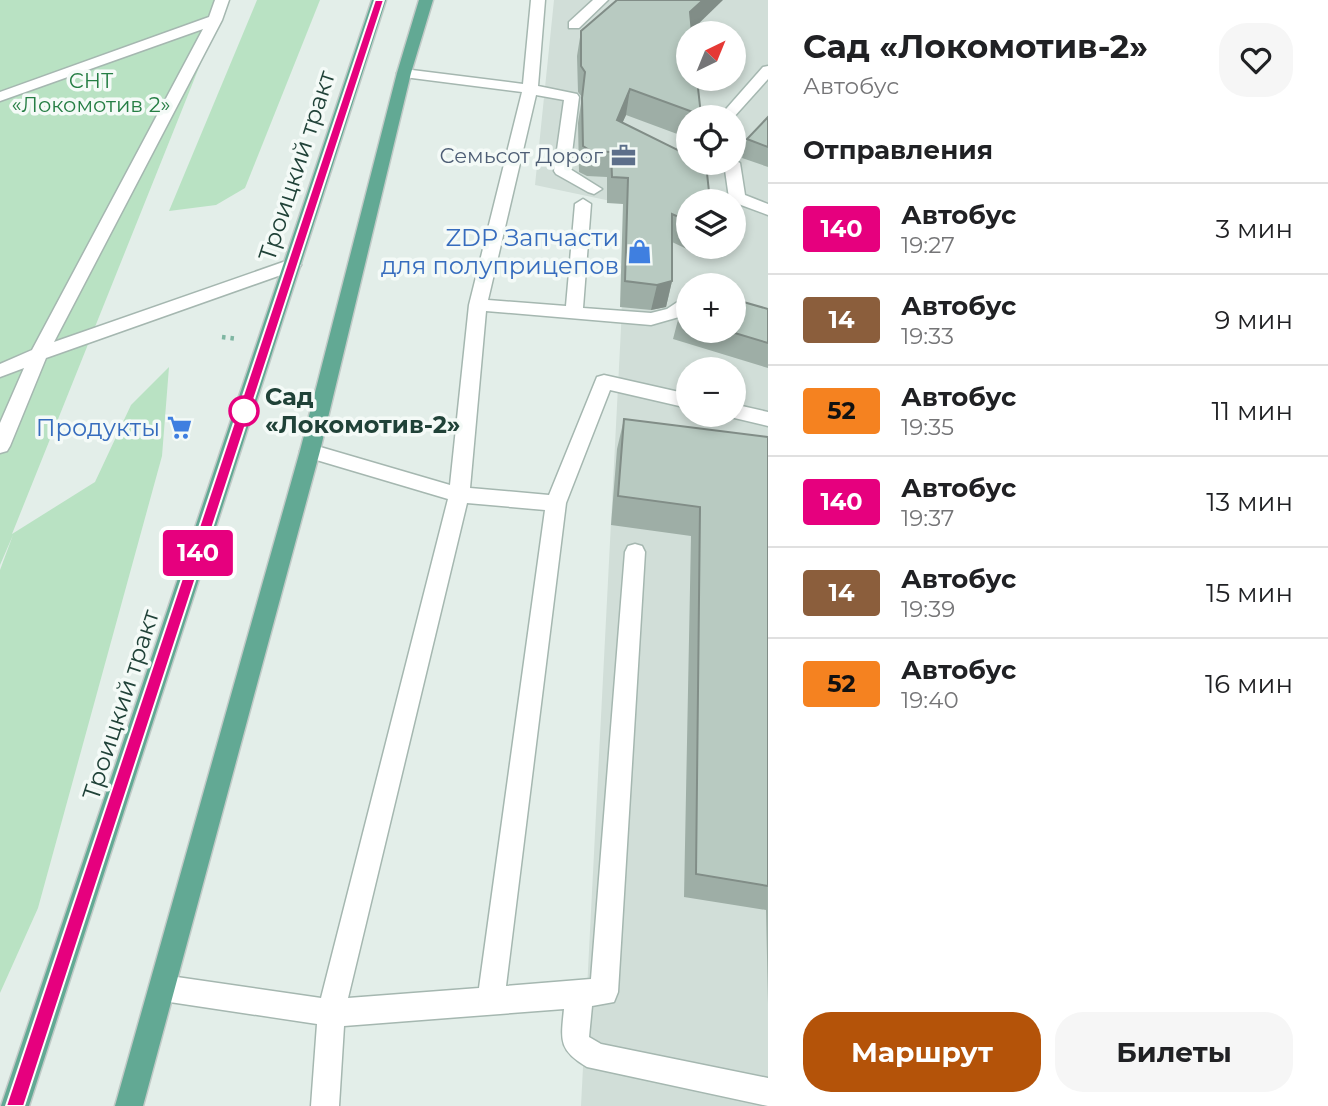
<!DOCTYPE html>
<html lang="ru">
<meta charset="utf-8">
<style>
:root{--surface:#fff;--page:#f6f6f6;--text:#202124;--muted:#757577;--line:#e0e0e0;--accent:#b45309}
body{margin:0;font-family:Montserrat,sans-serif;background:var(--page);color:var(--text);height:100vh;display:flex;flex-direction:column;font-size:26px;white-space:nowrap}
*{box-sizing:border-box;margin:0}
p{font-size:23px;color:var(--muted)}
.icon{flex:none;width:38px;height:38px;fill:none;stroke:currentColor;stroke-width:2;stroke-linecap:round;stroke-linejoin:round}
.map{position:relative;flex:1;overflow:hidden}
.panel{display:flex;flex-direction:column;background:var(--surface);width:560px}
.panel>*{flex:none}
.badge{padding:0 14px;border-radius:5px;font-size:24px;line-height:46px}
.needle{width:46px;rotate:43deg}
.controls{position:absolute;left:676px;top:21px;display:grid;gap:14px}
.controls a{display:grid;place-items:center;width:70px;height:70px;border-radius:50%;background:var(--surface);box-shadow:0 4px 10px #0003;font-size:35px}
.map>.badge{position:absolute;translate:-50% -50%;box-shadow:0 0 0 4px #fff}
h2{padding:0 35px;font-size:26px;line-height:63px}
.round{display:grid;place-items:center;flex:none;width:74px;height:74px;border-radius:28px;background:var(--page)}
.overview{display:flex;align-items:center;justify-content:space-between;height:119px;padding:0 35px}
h1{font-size:33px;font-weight:700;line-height:52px}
.primary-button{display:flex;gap:14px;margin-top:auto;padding:14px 35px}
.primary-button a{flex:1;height:80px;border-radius:28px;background:var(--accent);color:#fff;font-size:28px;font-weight:700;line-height:80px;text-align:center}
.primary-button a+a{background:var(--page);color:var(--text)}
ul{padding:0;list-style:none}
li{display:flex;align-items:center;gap:21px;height:91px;padding:0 35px;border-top:2px solid var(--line)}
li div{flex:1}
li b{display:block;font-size:26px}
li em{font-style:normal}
li .badge{min-width:77px;font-weight:700;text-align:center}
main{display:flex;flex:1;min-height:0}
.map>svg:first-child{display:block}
.built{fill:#d1ded8;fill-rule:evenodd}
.green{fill:#b9e2c3}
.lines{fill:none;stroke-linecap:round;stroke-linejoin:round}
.lane-casing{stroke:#a5b7b0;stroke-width:3}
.primary-casing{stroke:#c1cac7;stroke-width:3}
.path{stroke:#7fb6a2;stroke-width:4.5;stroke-dasharray:3.5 5;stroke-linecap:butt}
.lane{fill:#fff;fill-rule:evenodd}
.primary{fill:#62a994;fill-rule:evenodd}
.wall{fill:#9eaea6}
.shaded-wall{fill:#818d87}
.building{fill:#b8cac1;stroke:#818d87;stroke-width:2}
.line{fill:#e6007e;stroke:#fff;stroke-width:2}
.stop-dot{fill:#fff;stroke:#e6007e;stroke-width:3.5}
.labels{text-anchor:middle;stroke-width:7;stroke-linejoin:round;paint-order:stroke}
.far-park-label{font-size:21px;fill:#257e44;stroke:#f4faf7}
.far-service-label{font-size:21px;fill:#4e5e75;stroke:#f4faf7;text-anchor:end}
.street-label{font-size:24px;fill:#204238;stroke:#f4faf7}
.shop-label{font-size:24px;fill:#366cbe;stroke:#f4faf7;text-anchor:end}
.stop-label{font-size:24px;font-weight:bold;fill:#204238;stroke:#f4faf7;text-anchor:start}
</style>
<main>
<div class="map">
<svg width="768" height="1106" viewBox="0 0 768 1106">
<rect width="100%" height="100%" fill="#e3eee9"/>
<!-- built -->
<path class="built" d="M554 0H768V1106H581L621 328 625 204 535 185ZM688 33H733V79H688ZM688 117H733V163H688ZM688 201H733V247H688ZM688 285H733V331H688ZM688 369H733V415H688Z"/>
<!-- green -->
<g class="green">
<polygon points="0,0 226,0 12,534 95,482 131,405 169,367 162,456 38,908 0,993 0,570 13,535 0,565"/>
<polygon points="257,0 320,0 245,188 216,205 169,211"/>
</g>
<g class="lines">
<defs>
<g id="lane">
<polygon points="215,0 229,0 222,20 54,342 286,261 292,260 301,265 298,269 46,358 10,446 7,451 0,453 0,423 24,368 0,377 0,364 32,350 203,29 0,101 0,92 209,17"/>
<path d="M531 0H545L538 86 577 94 579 97 570 169 602 189 594 194 588 192 556 174 554 171 564 100 536 95 488 300 566 306 575 204 583 199 591 204 583 308 651 313 667 309 688 295V310L679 317 651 325 486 311 470 488 549 495 597 377 604 375 688 394V408L610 390 566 503 506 986 591 979 625 552 628 546 635 544 642 546 645 552 618 992 614 1002 592 1006 589 1037 601 1044 768 1078V1106L587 1067C558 1050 561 1040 564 1009L344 1026 339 1106H311L317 1024 163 1001 153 998 150 988 153 978 163 975 321 998 448 499 303 456 300 451 303 446 310 444 450 485 469 305 522 92 404 77 397 73 404 69 523 84ZM467 503 545 510 479 988 348 998Z"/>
<polygon points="593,0 608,0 579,28 569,28 569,22"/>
<polygon points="768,66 768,79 733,118 719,117 763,67"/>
<polygon points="733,159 740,163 745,195 768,204 768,215 733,202 729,198 724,163 733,163"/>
<polygon points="733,404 768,412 768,426 726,416 733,415"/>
</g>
<g id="primary">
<polygon points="372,0 386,0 29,1106 1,1106"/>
<polygon points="419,0 433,0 411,73 320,451 143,1106 115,1106 300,451 397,73"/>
</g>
</defs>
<!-- lane casing -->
<use href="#lane" class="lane-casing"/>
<!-- primary casing -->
<use href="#primary" class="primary-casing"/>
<!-- path -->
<polyline class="path" points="222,337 238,339"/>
<!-- lane -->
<use href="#lane" class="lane"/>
<!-- primary -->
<use href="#primary" class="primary"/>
</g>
<!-- wall -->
<g class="wall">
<polygon points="692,30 701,115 700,117 688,117 688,138 626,115 622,123 688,201 688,247 709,247 706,258 672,242 672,281 666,307 651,310 620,307 623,204 607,203 607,177 587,176 579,172 578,123 582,97 578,92 577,56 581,31"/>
<polygon points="768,117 768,167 742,158 747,139"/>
<polygon points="688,298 688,331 733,331 768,309 768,368 673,339 679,316"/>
<polygon points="624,419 768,437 768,1004 766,910 684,897 691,536 611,525 617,449"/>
</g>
<!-- shaded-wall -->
<g class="shaded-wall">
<polygon points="703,0 723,0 689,33 690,12"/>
<polygon points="630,89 626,115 612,146 617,120"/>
<polygon points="672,281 666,307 651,310 657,285"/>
</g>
<!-- building -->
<g class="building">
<polygon points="617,0 703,0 690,12 692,33 688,33 688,79 697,79 701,115 630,89 617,120 688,155 688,163 703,163 706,164 710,201 688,201 688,221 672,214 672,281 657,285 625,281 628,178 612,177 611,152 591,151 583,146 582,98 585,72 581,66 581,31"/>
<polygon points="768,117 768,147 747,139"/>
<polygon points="688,298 688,319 679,316"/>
<polygon points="733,299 768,309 768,343 728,331 733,331"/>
<polygon points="624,419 768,437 768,886 696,874 700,507 618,496"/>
</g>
<!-- line -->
<polygon class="line" points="375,0 384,0 24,1106 6,1106"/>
<!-- icons -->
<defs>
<symbol id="office-bare" viewBox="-9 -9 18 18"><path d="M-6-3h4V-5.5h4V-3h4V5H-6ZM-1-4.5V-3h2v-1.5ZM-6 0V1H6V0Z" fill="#5c6f8a" stroke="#f4faf7" stroke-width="2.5" paint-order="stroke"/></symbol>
<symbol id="shop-bare" viewBox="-9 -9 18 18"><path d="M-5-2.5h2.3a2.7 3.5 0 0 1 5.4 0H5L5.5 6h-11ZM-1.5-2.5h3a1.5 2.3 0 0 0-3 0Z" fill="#3f7fe0" stroke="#f4faf7" stroke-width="2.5" paint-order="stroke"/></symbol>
<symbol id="supermarket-bare" viewBox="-9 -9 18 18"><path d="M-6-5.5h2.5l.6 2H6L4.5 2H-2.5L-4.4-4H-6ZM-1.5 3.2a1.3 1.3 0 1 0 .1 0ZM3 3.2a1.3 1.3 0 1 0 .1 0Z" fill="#3f7fe0" stroke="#f4faf7" stroke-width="2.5" paint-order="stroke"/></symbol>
</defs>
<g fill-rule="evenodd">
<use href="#office-bare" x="606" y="138" width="35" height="35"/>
<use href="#shop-bare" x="622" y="234" width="35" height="35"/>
<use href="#supermarket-bare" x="162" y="410" width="35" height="35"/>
</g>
<!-- markers -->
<circle class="stop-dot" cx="244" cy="411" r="14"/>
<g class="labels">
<!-- far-park labels -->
<g class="far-park-label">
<text x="91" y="88">СНТ<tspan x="91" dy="24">«Локомотив 2»</tspan></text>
</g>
<!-- far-service labels -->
<g class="far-service-label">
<text x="603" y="163">Семьсот Дорог</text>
</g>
<!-- street labels -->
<g class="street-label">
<text transform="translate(297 166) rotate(-72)" y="8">Троицкий тракт</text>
<text transform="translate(121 705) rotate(-72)" y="8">Троицкий тракт</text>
</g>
<!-- shop labels -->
<g class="shop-label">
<text x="619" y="246">ZDP Запчасти<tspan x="619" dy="28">для полуприцепов</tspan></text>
<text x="160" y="436">Продукты</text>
</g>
<!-- stop labels -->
<g class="stop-label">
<text x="265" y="405">Сад<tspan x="265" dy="28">«Локомотив-2»</tspan></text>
</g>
</g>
</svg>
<div class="controls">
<a><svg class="needle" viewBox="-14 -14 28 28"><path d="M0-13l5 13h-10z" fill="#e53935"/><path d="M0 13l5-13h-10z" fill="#757577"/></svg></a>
<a><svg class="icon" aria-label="locate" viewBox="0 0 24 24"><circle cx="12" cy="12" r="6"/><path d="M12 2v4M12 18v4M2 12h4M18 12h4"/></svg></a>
<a><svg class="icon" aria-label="layers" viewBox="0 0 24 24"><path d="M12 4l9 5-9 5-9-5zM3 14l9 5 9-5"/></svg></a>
<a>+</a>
<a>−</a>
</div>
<b class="badge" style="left:198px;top:553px;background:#e6007e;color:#fff">140</b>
</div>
<section class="panel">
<div class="overview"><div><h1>Сад «Локомотив-2»</h1><p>Автобус</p></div><a class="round"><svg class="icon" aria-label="heart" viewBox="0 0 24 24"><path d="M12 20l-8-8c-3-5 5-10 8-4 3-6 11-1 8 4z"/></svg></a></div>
<h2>Отправления</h2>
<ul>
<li><span class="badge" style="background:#e6007e;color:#fff">140</span><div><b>Автобус</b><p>19:27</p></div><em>3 мин</em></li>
<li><span class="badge" style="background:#8b5e3c;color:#fff">14</span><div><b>Автобус</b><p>19:33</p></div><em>9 мин</em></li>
<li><span class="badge" style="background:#f58220;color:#111">52</span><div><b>Автобус</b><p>19:35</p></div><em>11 мин</em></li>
<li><span class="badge" style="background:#e6007e;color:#fff">140</span><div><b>Автобус</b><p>19:37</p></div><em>13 мин</em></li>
<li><span class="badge" style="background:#8b5e3c;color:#fff">14</span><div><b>Автобус</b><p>19:39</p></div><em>15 мин</em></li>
<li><span class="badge" style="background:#f58220;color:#111">52</span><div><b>Автобус</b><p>19:40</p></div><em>16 мин</em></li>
</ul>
<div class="primary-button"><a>Маршрут</a><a>Билеты</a></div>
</section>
</main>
